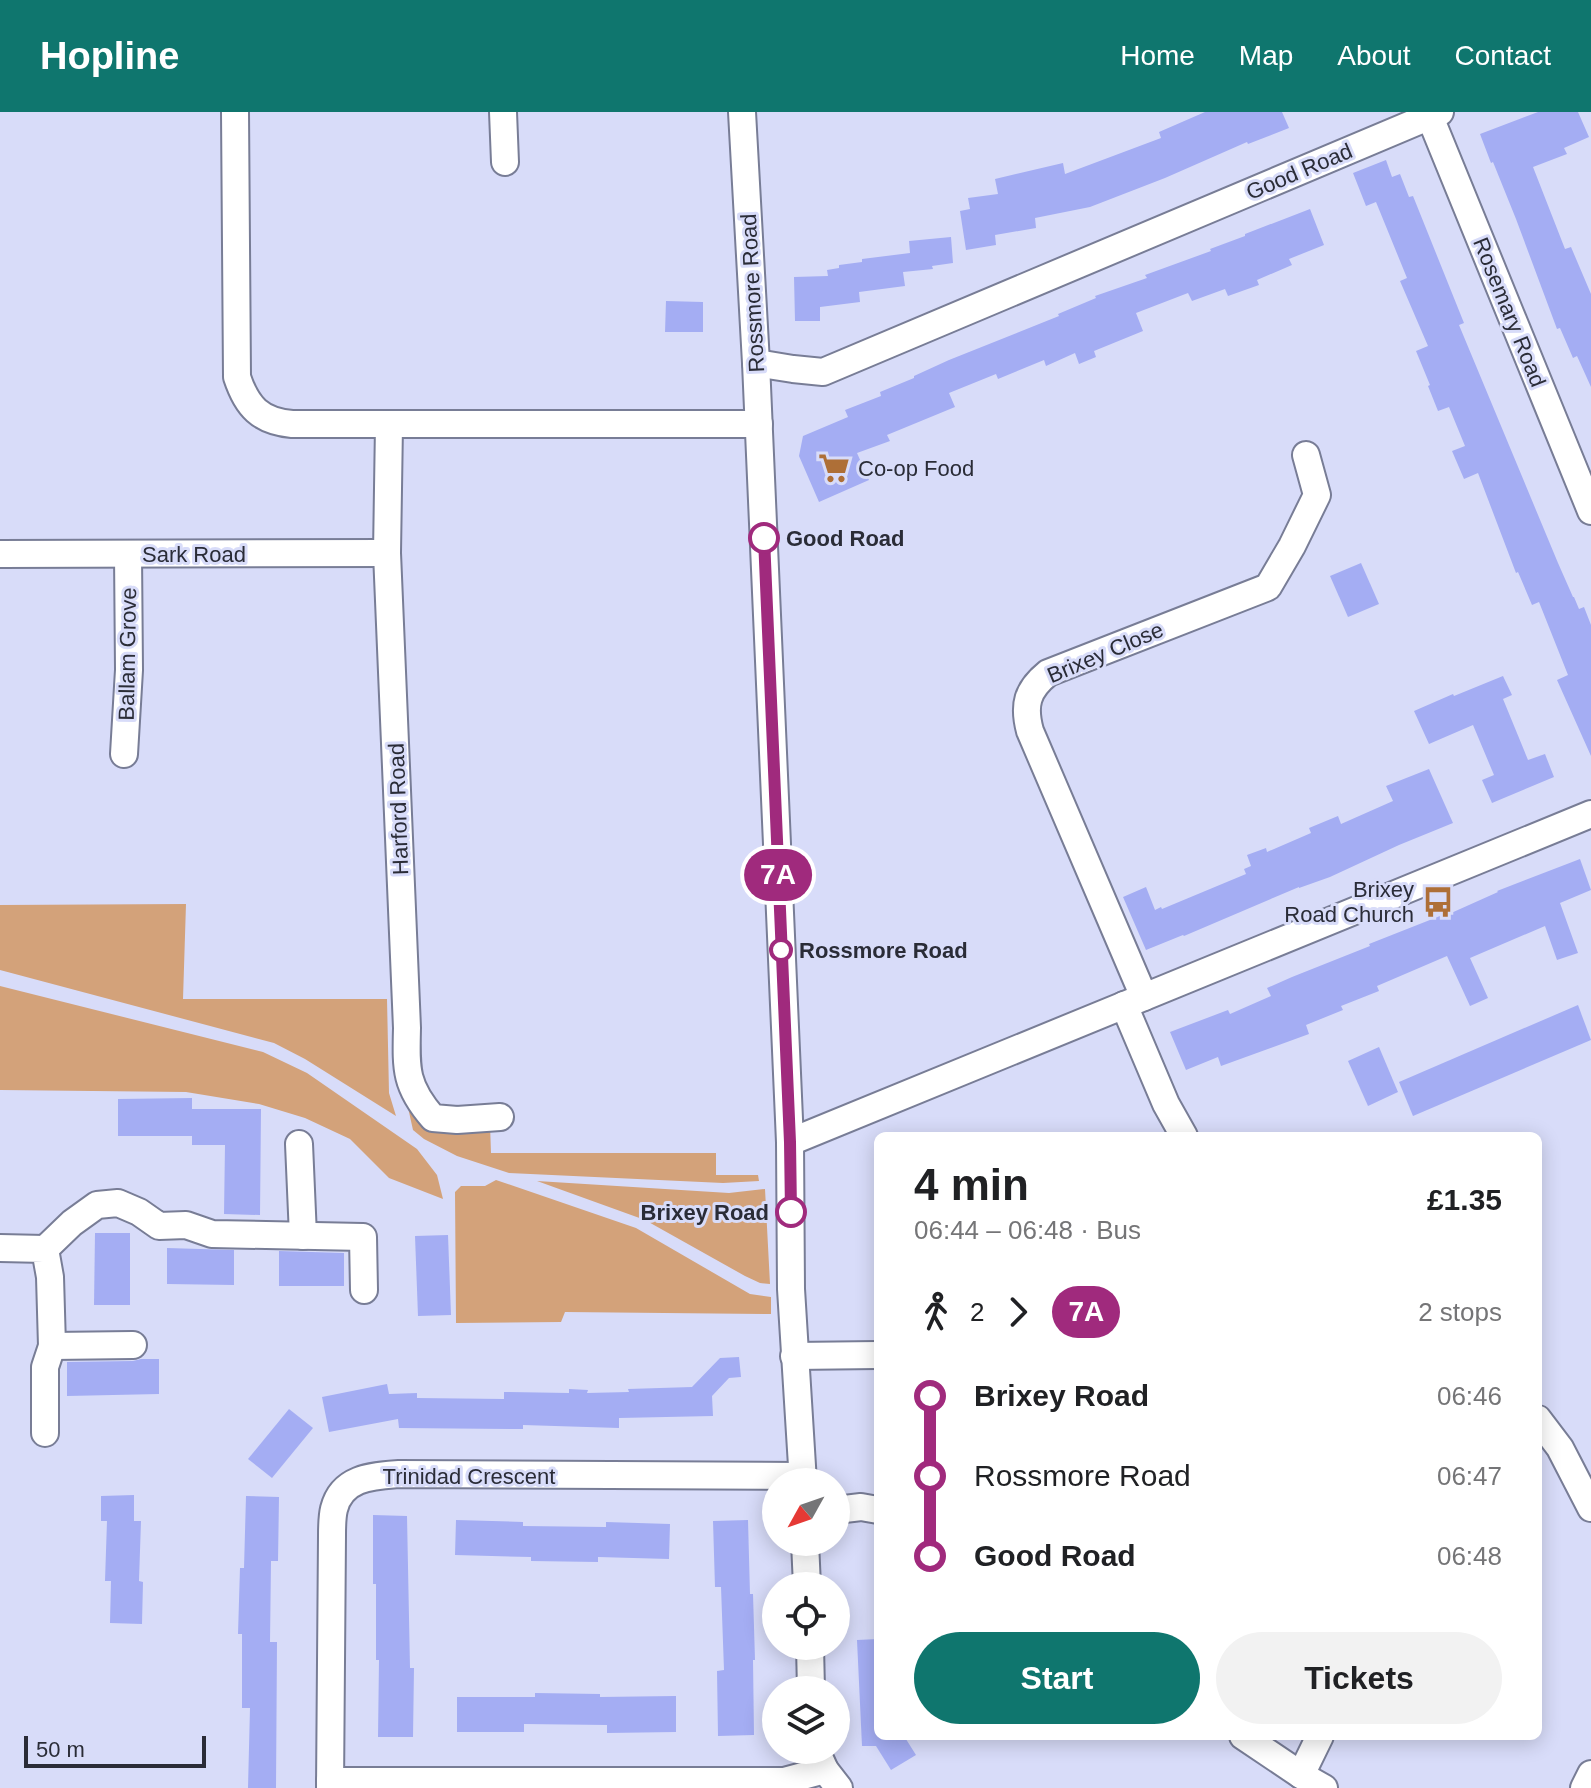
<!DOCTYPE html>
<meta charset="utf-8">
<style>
:root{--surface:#fff;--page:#f2f2f2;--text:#202124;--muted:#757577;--accent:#0f766e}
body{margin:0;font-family:Helvetica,sans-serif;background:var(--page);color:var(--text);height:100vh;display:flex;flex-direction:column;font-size:30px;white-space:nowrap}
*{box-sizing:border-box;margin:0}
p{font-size:26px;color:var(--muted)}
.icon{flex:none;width:44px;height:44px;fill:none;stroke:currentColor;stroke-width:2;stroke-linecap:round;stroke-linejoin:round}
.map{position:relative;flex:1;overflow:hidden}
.panel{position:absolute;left:874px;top:1020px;width:668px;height:608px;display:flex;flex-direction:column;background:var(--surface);border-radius:12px;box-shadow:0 4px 20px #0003}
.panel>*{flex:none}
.badge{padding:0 16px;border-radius:26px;font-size:28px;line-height:52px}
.needle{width:52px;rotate:230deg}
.tools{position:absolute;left:762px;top:1356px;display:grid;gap:16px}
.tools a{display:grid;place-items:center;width:88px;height:88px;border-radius:50%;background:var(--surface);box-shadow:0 4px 20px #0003;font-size:40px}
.scale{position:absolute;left:24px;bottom:20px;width:182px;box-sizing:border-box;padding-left:8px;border:4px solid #2a2c37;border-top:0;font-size:22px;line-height:28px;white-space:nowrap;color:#2a2c37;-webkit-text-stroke:6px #d8dcf9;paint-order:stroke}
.map>.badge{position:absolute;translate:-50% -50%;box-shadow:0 0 0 4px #fff}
.legs{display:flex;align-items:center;gap:12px;height:88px;padding:0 40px;font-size:26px}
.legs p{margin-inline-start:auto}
.overview{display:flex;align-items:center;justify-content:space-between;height:136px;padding:0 40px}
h1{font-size:44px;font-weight:800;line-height:60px}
.cta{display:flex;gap:16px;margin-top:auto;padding:16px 40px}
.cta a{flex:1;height:92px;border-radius:48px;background:var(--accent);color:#fff;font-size:32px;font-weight:800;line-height:92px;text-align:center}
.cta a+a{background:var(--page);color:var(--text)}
ul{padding:0 40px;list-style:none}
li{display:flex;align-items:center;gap:28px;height:80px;font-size:30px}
li i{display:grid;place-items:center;width:12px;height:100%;margin:0 10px;background:currentColor}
li i::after{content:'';width:20px;height:20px;margin:-10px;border:6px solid;border-radius:50%;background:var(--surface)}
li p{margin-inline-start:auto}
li:first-child i{background:linear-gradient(#0000 50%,currentColor 0)}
li:last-child i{background:linear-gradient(currentColor 50%,#0000 0)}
header{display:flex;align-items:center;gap:48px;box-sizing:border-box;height:112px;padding:0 40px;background:var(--accent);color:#fff}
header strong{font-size:38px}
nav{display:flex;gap:44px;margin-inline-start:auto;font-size:28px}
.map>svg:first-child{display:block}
.green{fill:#d3a27a}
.building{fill:#a4adf3}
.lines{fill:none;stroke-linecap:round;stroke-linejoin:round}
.street-casing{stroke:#787d96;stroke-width:30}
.street{stroke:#fff;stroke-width:26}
.line-1-casing{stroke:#fff;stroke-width:18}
.line-1{stroke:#a02a7d;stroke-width:12}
.stop-1-dot{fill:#fff;stroke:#a02a7d;stroke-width:4}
.labels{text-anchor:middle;stroke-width:6;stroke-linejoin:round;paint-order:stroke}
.street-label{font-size:22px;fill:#2a2c37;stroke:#d8dcf9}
.poi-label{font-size:22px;fill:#2a2c37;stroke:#d8dcf9;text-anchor:start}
.stop-label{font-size:22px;font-weight:bold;fill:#2a2c37;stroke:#d8dcf9;text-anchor:start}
</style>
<header>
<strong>Hopline</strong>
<nav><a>Home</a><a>Map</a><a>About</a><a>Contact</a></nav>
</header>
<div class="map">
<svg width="1591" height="1676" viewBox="0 0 1591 1676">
<rect width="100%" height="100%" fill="#d8dcf9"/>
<!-- green -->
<g class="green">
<polygon points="186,792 183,887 387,887 389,981 396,1004 305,947 274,931 0,858 0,793"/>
<polygon points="0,874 263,940 307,961 417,1037 437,1063 443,1087 389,1066 350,1027 305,1006 259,992 186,980 0,978"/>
<polygon points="407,991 490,1012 491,1041 716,1041 716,1063 758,1063 759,1069 723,1071 509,1061 457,1044 424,1027 413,1018"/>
<polygon points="496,1068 636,1116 750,1182 771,1185 771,1202 565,1200 561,1210 456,1211 455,1080 461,1074 485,1074"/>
<polygon points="537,1069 729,1081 765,1077 770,1172 760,1171 745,1164 645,1108"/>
</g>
<!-- building -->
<g class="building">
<polygon points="1205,0 1282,0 1289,16 1248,32 1247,30 1165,66 1090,95 1035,106 1036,116 995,123 996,133 966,138 960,99 970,97 968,86 998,82 995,67 1063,51 1065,62 1161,26 1159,20"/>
<polygon points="1538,0 1578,0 1589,25 1564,36 1567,42 1533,55 1565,137 1571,135 1591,182 1591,275 1577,244 1573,246 1560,216 1557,217 1516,107 1493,50 1491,51 1480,22"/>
<polygon points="1386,48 1392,65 1400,62 1409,85 1413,84 1464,211 1459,213 1558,451 1573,485 1574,485 1579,497 1584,495 1591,513 1591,644 1557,568 1568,563 1539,490 1532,493 1518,460 1516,461 1478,361 1464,367 1452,339 1465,334 1449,295 1438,299 1428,274 1430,273 1416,239 1428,234 1400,169 1407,166 1376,90 1366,94 1353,61"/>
<polygon points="1310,97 1324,133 1289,147 1292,153 1257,168 1259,173 1228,184 1225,177 1192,189 1188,181 1136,201 1143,219 1094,239 1096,245 1079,252 1075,241 1046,254 1044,248 998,267 996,262 949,281 955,295 887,323 890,329 857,341 869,368 819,390 799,344 803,324 848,305 845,298 881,284 880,280 914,266 914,264 949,248 1059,204 1058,202 1096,186 1095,184 1147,166 1145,163 1211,139 1210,137 1245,124 1245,122"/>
<polygon points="951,125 953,151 932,154 933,157 903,160 905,174 859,180 860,190 820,195 820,209 795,209 794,165 828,164 827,158 839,156 839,153 862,150 862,147 910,141 909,129"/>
<polygon points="666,189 703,190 703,220 665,220"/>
<polygon points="1361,451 1379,492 1348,505 1330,464"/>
<polygon points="1503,564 1512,583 1503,587 1528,648 1545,642 1554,665 1492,691 1482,668 1494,663 1473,613 1429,632 1414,599 1453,582 1454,584"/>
<polygon points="1429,657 1453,711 1399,733 1330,765 1299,776 1299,775 1184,824 1183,823 1146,838 1123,785 1146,775 1155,798 1161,795 1162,797 1246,762 1244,757 1251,754 1247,743 1266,736 1267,740 1311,721 1309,716 1338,704 1341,712 1393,689 1386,674"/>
<polygon points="1580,747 1591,778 1560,791 1578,841 1557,848 1545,814 1470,846 1488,886 1470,894 1447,844 1377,874 1379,879 1341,894 1343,898 1306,913 1309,922 1221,954 1218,945 1186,958 1170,920 1228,898 1230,902 1271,884 1267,876 1292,865 1370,834 1369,832 1440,804 1440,806 1498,780 1497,779"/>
<polygon points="1578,893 1591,928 1413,1004 1399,970"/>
<polygon points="1379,935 1398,980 1368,994 1348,949"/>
<polygon points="192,986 192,997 261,997 260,1103 224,1102 225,1033 192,1033 192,1024 118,1024 118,987"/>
<polygon points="95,1121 130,1121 130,1193 94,1193"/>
<polygon points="448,1123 451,1203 418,1204 415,1124"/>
<polygon points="167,1136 234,1138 234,1173 167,1172"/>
<polygon points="279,1139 344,1141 344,1174 279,1174"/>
<polygon points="739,1245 741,1265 729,1266 712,1284 713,1304 619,1306 619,1316 523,1313 523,1317 399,1316 398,1307 329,1320 322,1285 387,1272 389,1282 417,1281 417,1286 504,1287 504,1280 569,1281 569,1277 588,1278 587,1281 629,1280 628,1277 692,1275 720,1246"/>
<polygon points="141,1247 159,1247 159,1282 67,1284 67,1250 133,1249"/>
<polygon points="289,1297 313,1316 272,1366 248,1347"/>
<polygon points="134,1383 134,1409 141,1409 139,1469 143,1470 142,1512 110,1511 111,1469 105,1469 107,1409 101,1409 101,1384"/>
<polygon points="246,1384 279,1385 278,1449 271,1449 270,1530 277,1530 276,1676 248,1676 250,1596 242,1596 242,1522 238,1522 240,1456 244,1456"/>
<polygon points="373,1403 407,1404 410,1556 414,1556 413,1625 378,1625 379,1548 376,1548 376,1472 373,1472"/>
<polygon points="456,1408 523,1410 523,1414 606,1415 606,1410 670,1412 669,1447 598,1445 598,1450 531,1449 531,1445 455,1443"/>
<polygon points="748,1408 750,1482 753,1482 755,1548 753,1548 754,1623 718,1624 717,1559 724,1558 721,1475 715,1475 713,1409"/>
<polygon points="878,1527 878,1624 904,1624 916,1643 891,1658 876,1634 862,1634 857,1528"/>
<polygon points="535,1581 600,1582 600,1585 676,1584 676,1620 607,1621 607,1613 524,1612 524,1620 457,1620 457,1585 535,1585"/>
</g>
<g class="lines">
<defs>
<g id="street">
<path d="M235 0 237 265C247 295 260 309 292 312H759"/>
<polyline points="503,0 505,50"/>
<polyline points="742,0 756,251 790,1030 791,1177 803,1370"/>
<polyline points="1428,0 1591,399"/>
<polyline points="756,251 793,257 823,260 1440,0"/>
<path d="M389 313 387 441 407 916C406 957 405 974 433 1006L457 1008 500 1005"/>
<polyline points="0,442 387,441"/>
<polyline points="124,642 129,558 128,442"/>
<path d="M1144 885 1030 619C1023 593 1027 578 1048 561L1268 475 1292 434 1317 383 1306 343"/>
<polyline points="1124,893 1166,992 1184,1024"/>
<polyline points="790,1030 1591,702"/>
<polyline points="299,1032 303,1124"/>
<polyline points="0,1136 45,1137 50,1165 52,1234 45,1255 45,1321"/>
<polyline points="45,1137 72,1111 97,1093 118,1091 139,1100 159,1114 186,1113 212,1122 363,1125 364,1178"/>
<polyline points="52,1234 133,1233"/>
<polyline points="794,1244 878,1243"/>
<polyline points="1538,1307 1560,1336 1591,1396"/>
<polyline points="836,1398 861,1395 878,1398"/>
<polyline points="805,1430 807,1474"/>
<polyline points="810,1534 811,1578"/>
<polyline points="1243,1624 1301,1663 1324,1676"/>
<polyline points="816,1638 825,1658 839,1676"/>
<polyline points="1301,1663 1320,1624"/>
<polyline points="330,1669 784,1669 825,1658"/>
<path d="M330 1676 332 1424C332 1415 332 1405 334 1397 342 1365 373 1364 399 1362L802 1364"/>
<polyline points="1584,1676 1591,1662"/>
</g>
</defs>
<!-- street casing -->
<use href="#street" class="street-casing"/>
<!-- street -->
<use href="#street" class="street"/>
</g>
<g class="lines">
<defs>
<polyline id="line-1" points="764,426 790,1030 791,1100"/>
</defs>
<!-- line-1 casing -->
<use href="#line-1" class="line-1-casing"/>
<!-- line-1 -->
<use href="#line-1" class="line-1"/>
</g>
<!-- icons -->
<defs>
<symbol id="supermarket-bare" viewBox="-9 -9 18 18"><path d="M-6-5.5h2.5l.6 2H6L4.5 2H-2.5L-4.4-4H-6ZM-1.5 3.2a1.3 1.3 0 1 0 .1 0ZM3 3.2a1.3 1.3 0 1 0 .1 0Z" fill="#ae6f37" stroke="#d8dcf9" stroke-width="2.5" paint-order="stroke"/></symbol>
<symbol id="bus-bare" viewBox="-9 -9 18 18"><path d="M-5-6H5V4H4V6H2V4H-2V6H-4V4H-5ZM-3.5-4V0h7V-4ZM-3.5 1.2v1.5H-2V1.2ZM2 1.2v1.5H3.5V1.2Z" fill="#ae6f37" stroke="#d8dcf9" stroke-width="2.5" paint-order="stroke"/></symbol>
</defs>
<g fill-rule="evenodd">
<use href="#supermarket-bare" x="812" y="334" width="44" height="44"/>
<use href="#bus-bare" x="1416" y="768" width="44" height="44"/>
</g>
<!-- markers -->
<g class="stop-1-dot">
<circle cx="764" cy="426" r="14"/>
<circle cx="781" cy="838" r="10"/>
<circle cx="791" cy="1100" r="14"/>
</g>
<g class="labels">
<!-- street labels -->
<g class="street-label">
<text transform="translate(1299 59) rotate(-23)" y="8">Good Road</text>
<text transform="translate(752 181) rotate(-93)" y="8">Rossmore Road</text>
<text transform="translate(1510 200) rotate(68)" y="8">Rosemary Road</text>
<text x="194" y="450">Sark Road</text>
<text transform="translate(1105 540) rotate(-23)" y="8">Brixey Close</text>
<text transform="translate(127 542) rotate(-89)" y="8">Ballam Grove</text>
<text transform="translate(398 697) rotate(-92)" y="8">Harford Road</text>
<text x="469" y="1372">Trinidad Crescent</text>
</g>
<!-- poi labels -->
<g class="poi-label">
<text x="858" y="364">Co-op Food</text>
<text x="1414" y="785" text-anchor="end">Brixey<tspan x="1414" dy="25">Road Church</tspan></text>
</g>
<!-- stop labels -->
<g class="stop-label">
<text x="786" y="434">Good Road</text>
<text x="799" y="846">Rossmore Road</text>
<text x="769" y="1108" text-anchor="end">Brixey Road</text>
</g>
</g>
</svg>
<div class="tools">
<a><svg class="needle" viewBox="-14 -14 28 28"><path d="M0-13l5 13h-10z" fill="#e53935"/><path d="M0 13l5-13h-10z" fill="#757577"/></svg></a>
<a><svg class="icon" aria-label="locate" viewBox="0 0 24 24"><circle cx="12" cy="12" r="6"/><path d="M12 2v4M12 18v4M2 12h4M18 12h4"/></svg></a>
<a><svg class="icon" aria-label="layers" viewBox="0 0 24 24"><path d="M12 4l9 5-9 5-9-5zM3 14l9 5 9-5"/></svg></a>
</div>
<div class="scale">50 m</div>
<b class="badge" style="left:778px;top:763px;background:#a02a7d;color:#fff">7A</b>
<section class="panel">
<div class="overview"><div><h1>4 min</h1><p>06:44 – 06:48 · Bus</p></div><b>£1.35</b></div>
<div class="legs"><svg class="icon" aria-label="walk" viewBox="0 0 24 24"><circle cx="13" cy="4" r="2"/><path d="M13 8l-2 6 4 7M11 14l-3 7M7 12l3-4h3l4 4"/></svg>2<svg class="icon" aria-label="forward" viewBox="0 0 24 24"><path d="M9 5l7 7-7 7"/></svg><b class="badge" style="background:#a02a7d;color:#fff">7A</b><p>2 stops</p></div>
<ul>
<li><i style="color:#a02a7d"></i><b>Brixey Road</b><p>06:46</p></li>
<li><i style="color:#a02a7d"></i><span>Rossmore Road</span><p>06:47</p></li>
<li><i style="color:#a02a7d"></i><b>Good Road</b><p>06:48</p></li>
</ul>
<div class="cta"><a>Start</a><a>Tickets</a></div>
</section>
</div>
